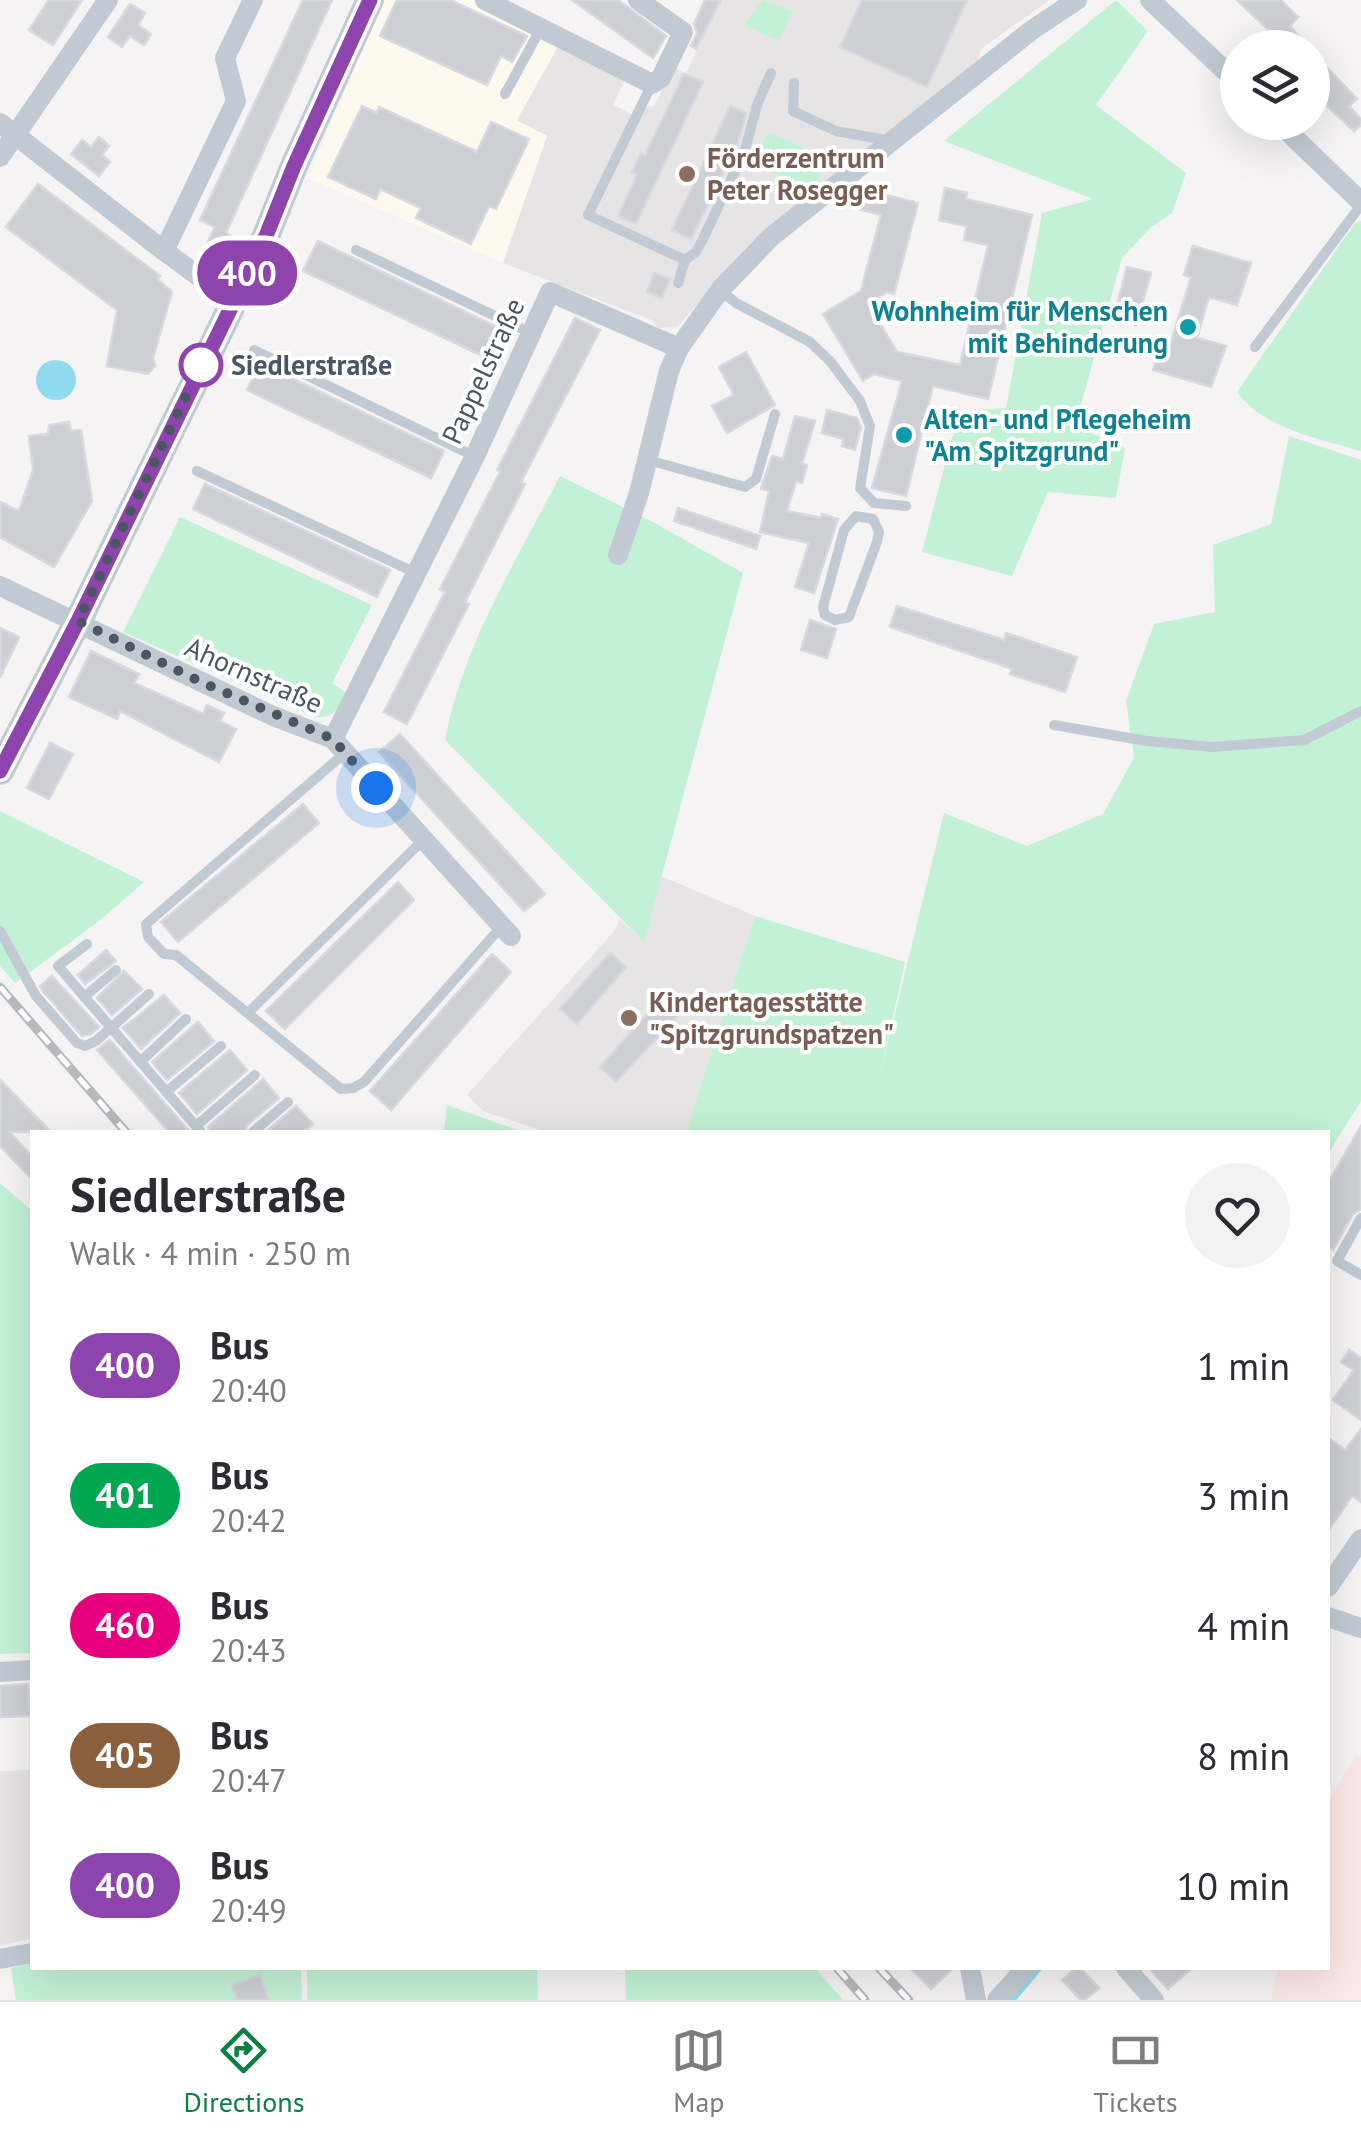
<!DOCTYPE html>
<meta charset="utf-8">
<style>
:root{--surface:#fff;--page:#f2f2f3;--text:#2b2b33;--muted:#7c7c81;--line:#e1e1e2;--accent:#0b8043}
body{margin:0;font-family:"PT Sans",sans-serif;background:var(--page);color:var(--text);height:100vh;display:flex;flex-direction:column;font-size:38px;white-space:nowrap}
*{box-sizing:border-box;margin:0}
p{font-size:32px;color:var(--muted)}
.icon{flex:none;width:55px;height:55px;fill:none;stroke:currentColor;stroke-width:2;stroke-linecap:round;stroke-linejoin:round}
.map{position:relative;flex:1;overflow:hidden}
.details{position:absolute;left:30px;top:1130px;width:1300px;height:840px;display:flex;flex-direction:column;background:var(--surface);border-radius:0px;box-shadow:0 10px 40px #0002}
.details>*{flex:none}
.badge{padding:0 20px;border-radius:32px;font-size:35px;line-height:65px}
.buttons{position:absolute;left:1220px;top:30px;display:grid;gap:20px}
.buttons a{display:grid;place-items:center;width:110px;height:110px;border-radius:50%;background:var(--surface);box-shadow:0 10px 40px #0002;font-size:50px}
.you{position:absolute;width:50px;height:50px;margin:-25px;border:8px solid #fff;border-radius:50%;background:#1a73e8;box-shadow:0 0 0 15px #1a73e833}
.map>.badge{position:absolute;translate:-50% -50%;box-shadow:0 0 0 5px #fff}
.round{display:grid;place-items:center;flex:none;width:105px;height:105px;border-radius:52px;background:var(--page)}
.overview{display:flex;align-items:center;justify-content:space-between;height:170px;padding:0 40px}
h1{font-size:48px;font-weight:800;line-height:75px}
ul{padding:0;list-style:none}
li{display:flex;align-items:center;gap:30px;height:130px;padding:0 40px}
li div{flex:1}
li b{display:block;font-size:38px}
li em{font-style:normal}
li .badge{min-width:110px;font-weight:700;text-align:center}
.dock{display:flex;justify-content:space-around;align-items:center;height:140px;border-top:2px solid var(--line);background:var(--surface);font-size:28px;color:var(--muted)}
.dock a{display:grid;justify-items:center;gap:5px}
.dock .on{color:var(--accent)}
.map>svg:first-child{display:block}
.commercial{fill:#fdf9ef}
.education{fill:#e6e4e5}
.medical{fill:#fce8e6}
.green{fill:#c3f1d5}
.water{fill:#90daee}
.lines{fill:none;stroke-linecap:round;stroke-linejoin:round}
.stream{stroke:#90daee;stroke-width:5}
.building{fill:#cdcfd5;stroke:#d7d9de;stroke-width:2.5}
.lane{stroke:#c1cad2;stroke-width:10}
.street{stroke:#c1cad2;stroke-width:20}
.secondary{stroke:#c1cbd6;stroke-width:28}
.rail-casing{stroke:#b5b8bd;stroke-width:9}
.rail{stroke:#fff;stroke-width:5;stroke-dasharray:15;stroke-linecap:butt}
.line-casing{stroke:#fff;stroke-width:22}
.line{stroke:#8e44ad;stroke-width:15}
.walk{stroke:#4a5661;stroke-width:10;stroke-dasharray:0 18}
.education-dot{fill:#8d6e63;stroke:#fff;stroke-width:4}
.culture-dot{fill:#0f9aa8;stroke:#fff;stroke-width:4}
.stop-dot{fill:#fff;stroke:#8e44ad;stroke-width:5}
.labels{text-anchor:middle;stroke-width:8;stroke-linejoin:round;paint-order:stroke}
.education-label{font-size:28px;font-weight:bold;fill:#785e54;stroke:#fff;text-anchor:start}
.culture-label{font-size:28px;font-weight:bold;fill:#0d838f;stroke:#fff;text-anchor:end}
.stop-label{font-size:28px;font-weight:bold;fill:#4a5661;stroke:#fff;text-anchor:start}
.street-label{font-size:28px;fill:#4a5661;stroke:#fff}
</style>
<div class="map">
<svg width="1361" height="2000" viewBox="0 0 1361 2000">
<rect width="100%" height="100%" fill="#f5f3f3"/>
<!-- commercial -->
<polygon class="commercial" points="383,0 472,0 560,43 517,120 548,136 503,263 308,178"/>
<!-- education -->
<g class="education">
<polygon points="721,0 1050,0 982,48 976,63 717,283 677,327 658,328 651,320 503,263 547,136 517,120 560,43 625,80 613,105 640,118 646,107 654,106 674,68 686,73"/>
<polygon points="661,876 755,916 686,1132 547,1132 485,1112 467,1095 615,930 619,919 644,941"/>
<polygon points="32,1770 32,1939 0,1945 0,1771"/>
</g>
<!-- medical -->
<polygon class="medical" points="1357,1755 1361,1756 1361,2000 1271,2000 1278,1968 1328,1968 1328,1801"/>
<!-- green -->
<g class="green">
<polygon points="763,0 793,11 779,41 744,25"/>
<polygon points="1116,0 1148,31 1096,105 1186,173 1172,213 1151,227 1122,258 1075,426 1125,448 1116,498 1048,492 1012,576 922,552 959,411 1006,408 1042,213 1093,199 944,141"/>
<polygon points="768,132 827,158 813,190 754,164"/>
<path d="M1361 221V451C1319 439 1264 429 1237 392L1355 223Z"/>
<polygon points="1289,436 1361,460 1361,1101 1328,1154 1328,1132 686,1132 755,916 905,962 880,1075 944,813 1027,846 1103,814 1134,758 1126,701 1154,624 1215,612 1213,545 1271,524"/>
<path d="M560 476 653 522 743 573 644 942 445 740C463 645 516 561 560 476Z"/>
<path d="M180 517 372 605 332 683 346 693C338 708 334 719 315 717L123 632Z"/>
<polygon points="0,811 144,882 99,921 15,983 0,966"/>
<polygon points="447,1105 523,1132 444,1132"/>
<polygon points="0,1183 32,1211 32,1653 0,1654"/>
<polygon points="32,1963 32,1968 301,1968 302,2000 16,2000 11,1968"/>
<polygon points="307,1968 537,1968 538,2000 307,2000"/>
<polygon points="625,1968 815,1968 843,2000 626,2000"/>
</g>
<!-- water -->
<circle class="water" cx="56" cy="380" r="20"/>
<g class="lines">
<!-- stream -->
<polyline class="stream" points="1013,2000 1040,1968"/>
</g>
<!-- building -->
<g class="building">
<polygon points="49,0 82,0 53,45 29,30"/>
<polygon points="303,0 332,0 226,233 231,236 215,271 199,260 215,227 200,220"/>
<polygon points="397,0 450,0 527,36 512,62 501,56 487,85 380,36"/>
<polygon points="572,0 618,0 666,36 653,58"/>
<polygon points="705,0 721,0 696,49 691,46 697,33 694,24"/>
<polygon points="862,0 967,0 927,87 840,47"/>
<polygon points="1237,0 1281,0 1298,17 1290,26 1310,48 1287,48"/>
<polygon points="130,4 145,13 138,25 151,34 144,45 130,36 122,47 108,37"/>
<polygon points="1312,52 1357,99 1349,106 1361,119 1361,125 1354,131 1312,92"/>
<polygon points="684,74 703,82 636,224 618,216 637,175 632,172 641,153 645,155"/>
<polygon points="362,106 377,113 379,107 477,152 491,122 529,139 496,209 489,206 471,244 416,218 421,208 380,189 376,199 328,177"/>
<polygon points="730,106 746,113 739,140 691,239 672,230"/>
<polygon points="99,137 109,146 102,155 110,162 99,176 71,154 82,140 91,147"/>
<polygon points="38,184 160,276 157,279 172,292 153,358 155,366 148,374 107,366 117,310 6,227"/>
<polygon points="945,188 967,193 966,199 1032,215 988,399 933,386 906,496 872,488 902,381 874,374 863,381 823,314 861,291 881,215 855,208 861,189 918,203 894,294 887,292 868,304 897,352 960,365 988,245 964,240 967,226 939,220"/>
<polygon points="318,241 501,329 487,358 303,271"/>
<polygon points="1193,246 1251,263 1237,305 1209,297 1197,338 1226,346 1211,387 1153,370 1165,340 1171,342 1191,277 1184,275"/>
<polygon points="1127,267 1151,273 1136,325 1114,317"/>
<polygon points="654,273 670,279 662,298 647,292"/>
<polygon points="575,318 600,330 521,482 525,484 465,602 469,604 407,724 384,712 445,592 440,589 500,472 497,470"/>
<polygon points="746,352 775,405 727,433 712,406 734,395 719,367"/>
<polygon points="260,363 444,451 431,478 247,390"/>
<polygon points="827,410 857,418 861,427 855,450 842,446 844,439 822,433"/>
<polygon points="795,416 815,421 802,464 807,465 802,483 796,481 787,511 821,518 822,514 838,519 814,593 795,587 809,543 760,532 769,491 761,489 762,485 772,456 783,459"/>
<polygon points="69,422 71,431 81,430 92,501 54,567 0,537 0,502 19,511 33,470 29,436 48,434 49,425"/>
<polygon points="205,484 390,570 377,597 193,509"/>
<polygon points="678,508 760,536 756,549 674,521"/>
<polygon points="897,606 1004,640 1006,633 1077,657 1065,692 1010,674 1012,669 996,663 890,627"/>
<polygon points="810,620 836,629 827,658 801,650"/>
<polygon points="0,628 19,637 0,678"/>
<polygon points="91,651 139,674 134,683 203,714 207,705 224,713 220,721 236,729 219,762 120,711 117,719 69,697"/>
<polygon points="400,734 545,894 524,911 379,752"/>
<polygon points="50,743 73,754 49,799 27,788"/>
<polygon points="303,804 319,823 178,942 161,922"/>
<polygon points="398,882 414,900 285,1029 266,1011"/>
<polygon points="106,950 116,961 85,984 78,975"/>
<polygon points="610,953 626,967 577,1024 560,1009"/>
<polygon points="492,954 511,972 391,1110 370,1091"/>
<polygon points="124,971 142,989 112,1015 97,998"/>
<polygon points="52,976 99,1027 91,1034 82,1036 42,990 40,986"/>
<polygon points="164,995 180,1013 141,1049 123,1028"/>
<polygon points="662,997 680,1013 616,1082 600,1067"/>
<polygon points="198,1022 214,1041 167,1080 152,1062"/>
<polygon points="110,1040 133,1067 190,1132 169,1132 97,1050"/>
<polygon points="230,1050 247,1070 197,1114 179,1093"/>
<polygon points="263,1079 279,1098 247,1125 244,1132 210,1132 208,1127"/>
<polygon points="0,1080 51,1132 10,1132 32,1157 32,1179 0,1146"/>
<polygon points="296,1106 313,1124 303,1132 266,1132"/>
<polygon points="1361,1126 1361,1209 1353,1214 1333,1250 1328,1247 1328,1183"/>
<polygon points="1349,1350 1361,1358 1361,1420 1333,1400 1354,1370 1341,1362"/>
<polygon points="1361,1429 1361,1502 1352,1496 1328,1531 1328,1438 1345,1450"/>
<polygon points="28,1684 30,1716 0,1717 0,1686"/>
<polygon points="910,1968 953,1968 931,1989"/>
<polygon points="1076,1968 1080,1968 1099,1988 1085,2000 1081,2000 1062,1980"/>
<polygon points="1149,1968 1192,1968 1168,1989"/>
<polygon points="260,1975 269,2000 237,2000 232,1985"/>
</g>
<g class="lines">
<!-- lane -->
<g class="lane">
<polyline points="794,83 793,111 836,131 891,141"/>
<polyline points="652,84 588,215 685,260 678,283"/>
<polyline points="505,94 541,28"/>
<polyline points="356,250 531,333"/>
<polyline points="685,260 696,252 703,239 745,150 757,105 771,73"/>
<polyline points="720,290 736,303 810,342 830,361 860,401 870,426 860,488 874,503 906,506"/>
<polyline points="1255,347 1361,205"/>
<polyline points="254,350 474,456"/>
<polyline points="648,460 745,487 756,479 775,414"/>
<polyline points="197,471 416,573"/>
<polygon points="856,516 873,519 879,532 877,542 849,617 835,620 825,615 823,607 844,530"/>
<polyline points="1054,725 1147,741 1212,747 1304,740 1361,711"/>
<polyline points="345,753 146,924 148,937 164,954 176,955 341,1089 353,1088 364,1082 501,927"/>
<polyline points="0,931 36,996 77,1043 85,1046 96,1041 149,994"/>
<polyline points="87,944 58,966 201,1132"/>
<polyline points="84,997 116,970"/>
<polyline points="249,1012 422,841"/>
<polyline points="140,1062 186,1019"/>
<polyline points="166,1092 221,1046"/>
<polyline points="196,1126 255,1075"/>
<polyline points="253,1132 288,1102"/>
<polyline points="1361,1218 1337,1261 1361,1275"/>
</g>
<!-- street -->
<g class="street">
<polyline points="485,0 652,84 661,78 683,32 638,0"/>
<polyline points="1150,0 1238,83"/>
<polyline points="1278,122 1361,202"/>
<polyline points="0,123 164,251 219,291 235,297"/>
<polyline points="0,157 108,0"/>
<polyline points="164,251 236,101 225,58 253,0"/>
<polyline points="679,348 720,290 771,237 1032,30 1077,0"/>
<polyline points="0,586 273,716 333,739 511,936"/>
<polyline points="333,739 475,456 550,292 679,348 669,371 639,493 618,555"/>
<polyline points="1328,1587 1361,1539"/>
<polyline points="1328,1617 1361,1628"/>
<polyline points="0,1672 32,1670"/>
<polyline points="0,1959 32,1953"/>
<polyline points="970,1968 976,2000"/>
<polyline points="1126,1968 1154,2000"/>
<polyline points="997,2000 1026,1968"/>
</g>
<!-- secondary -->
<polyline class="secondary" points="0,771 78,621 266,236 294,166 370,0"/>
<defs>
<g id="rail">
<polyline points="0,987 126,1132"/>
<polyline points="837,1968 865,2000"/>
<polyline points="879,1968 909,2000"/>
</g>
</defs>
<!-- rail casing -->
<use href="#rail" class="rail-casing"/>
<!-- rail -->
<use href="#rail" class="rail"/>
</g>
<g class="lines">
<defs>
<polyline id="line" points="0,771 78,621 266,236 294,166 370,0"/>
</defs>
<!-- line casing -->
<use href="#line" class="line-casing"/>
<!-- line -->
<use href="#line" class="line"/>
<!-- walk -->
<polyline class="walk" points="201,365 78,621 201,682 333,739 376,788"/>
</g>
<!-- markers -->
<g class="education-dot">
<circle cx="687" cy="174" r="10"/>
<circle cx="629" cy="1018" r="10"/>
</g>
<g class="culture-dot">
<circle cx="1188" cy="327" r="10"/>
<circle cx="904" cy="435" r="10"/>
</g>
<circle class="stop-dot" cx="201" cy="365" r="20"/>
<g class="labels">
<!-- education labels -->
<g class="education-label">
<text x="707" y="168">Förderzentrum<tspan x="707" dy="32">Peter Rosegger</tspan></text>
<text x="649" y="1012">Kindertagesstätte<tspan x="649" dy="32">"Spitzgrundspatzen"</tspan></text>
</g>
<!-- culture labels -->
<g class="culture-label">
<text x="1168" y="321">Wohnheim für Menschen<tspan x="1168" dy="32">mit Behinderung</tspan></text>
<text x="924" y="429" text-anchor="start">Alten- und Pflegeheim<tspan x="924" dy="32">"Am Spitzgrund"</tspan></text>
</g>
<!-- stop labels -->
<g class="stop-label">
<text x="231" y="375">Siedlerstraße</text>
</g>
<!-- street labels -->
<g class="street-label">
<text transform="translate(483 371) rotate(-65)" y="10">Pappelstraße</text>
<text transform="translate(254 675) rotate(24)" y="10">Ahornstraße</text>
</g>
</g>
</svg>
<div class="buttons">
<a><svg class="icon" aria-label="layers" viewBox="0 0 24 24"><path d="M12 4l9 5-9 5-9-5zM3 14l9 5 9-5"/></svg></a>
</div>
<div class="you" style="left:376px;top:788px"></div>
<b class="badge" style="left:247px;top:273px;background:#8e44ad;color:#fff">400</b>
<section class="details">
<div class="overview"><div><h1>Siedlerstraße</h1><p>Walk · 4 min · 250 m</p></div><a class="round"><svg class="icon" aria-label="heart" viewBox="0 0 24 24"><path d="M12 20l-8-8c-3-5 5-10 8-4 3-6 11-1 8 4z"/></svg></a></div>
<ul>
<li><span class="badge" style="background:#8e44ad;color:#fff">400</span><div><b>Bus</b><p>20:40</p></div><em>1 min</em></li>
<li><span class="badge" style="background:#00a651;color:#fff">401</span><div><b>Bus</b><p>20:42</p></div><em>3 min</em></li>
<li><span class="badge" style="background:#e6007e;color:#fff">460</span><div><b>Bus</b><p>20:43</p></div><em>4 min</em></li>
<li><span class="badge" style="background:#8b5e3c;color:#fff">405</span><div><b>Bus</b><p>20:47</p></div><em>8 min</em></li>
<li><span class="badge" style="background:#8e44ad;color:#fff">400</span><div><b>Bus</b><p>20:49</p></div><em>10 min</em></li>
</ul>
</section>
</div>
<nav class="dock">
<a class="on"><svg class="icon" aria-label="directions" viewBox="0 0 24 24"><path d="M12 3l9 9-9 9-9-9zM9 14v-3h6M13 9l2 2-2 2"/></svg>Directions</a>
<a><svg class="icon" aria-label="map" viewBox="0 0 24 24"><path d="M3 6l6-2 6 2 6-2v14l-6 2-6-2-6 2zM9 4v14M15 6v14"/></svg>Map</a>
<a><svg class="icon" aria-label="tickets" viewBox="0 0 24 24"><path d="M3 7h18v10H3zM15 7v10"/></svg>Tickets</a>
</nav>
